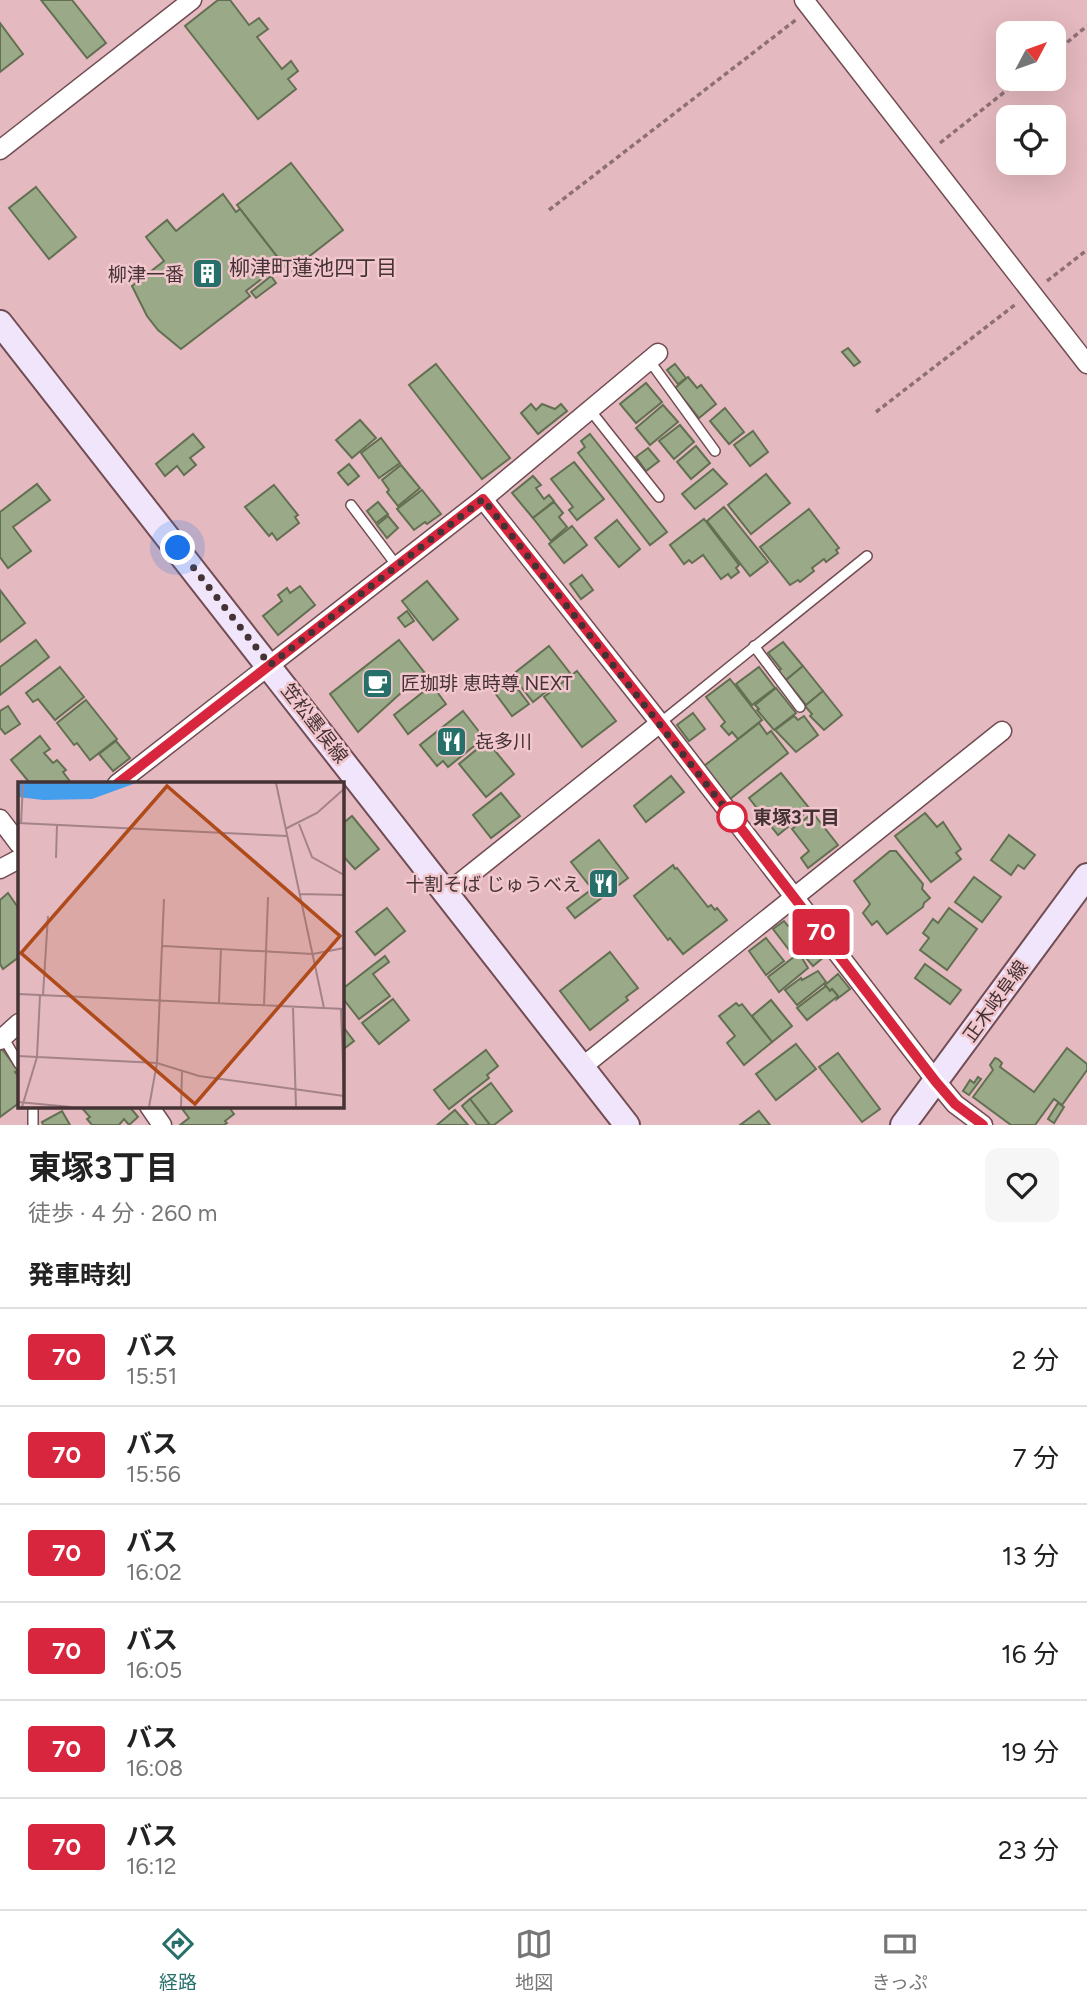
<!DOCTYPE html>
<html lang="ja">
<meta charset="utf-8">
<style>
:root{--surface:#fff;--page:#f6f6f6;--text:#222;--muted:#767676;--line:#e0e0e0;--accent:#27706a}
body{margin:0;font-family:Figtree,"Noto Sans JP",sans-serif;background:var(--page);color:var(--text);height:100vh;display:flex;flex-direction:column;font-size:26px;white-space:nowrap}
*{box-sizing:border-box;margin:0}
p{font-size:23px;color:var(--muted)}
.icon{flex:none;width:38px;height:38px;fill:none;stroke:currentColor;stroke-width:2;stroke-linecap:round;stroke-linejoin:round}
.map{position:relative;height:1125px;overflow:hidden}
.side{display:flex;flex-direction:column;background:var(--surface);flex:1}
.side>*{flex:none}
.badge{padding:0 14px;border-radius:5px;font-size:24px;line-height:46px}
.needle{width:46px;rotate:49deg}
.fabs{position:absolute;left:996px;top:21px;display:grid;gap:14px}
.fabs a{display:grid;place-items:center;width:70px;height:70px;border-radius:14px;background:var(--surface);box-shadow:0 7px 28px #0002;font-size:35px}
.you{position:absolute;width:35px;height:35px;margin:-18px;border:5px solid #fff;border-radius:50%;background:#1a73e8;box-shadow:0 0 0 10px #1a73e833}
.map>.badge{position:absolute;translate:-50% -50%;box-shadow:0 0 0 4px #fff}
h2{padding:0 28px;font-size:26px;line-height:63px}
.round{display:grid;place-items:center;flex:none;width:74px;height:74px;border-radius:14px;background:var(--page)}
.headline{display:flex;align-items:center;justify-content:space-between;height:119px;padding:0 28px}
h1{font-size:33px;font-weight:700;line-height:52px}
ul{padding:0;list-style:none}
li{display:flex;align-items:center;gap:21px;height:98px;padding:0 28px;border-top:2px solid var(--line)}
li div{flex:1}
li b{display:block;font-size:26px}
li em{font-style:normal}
li .badge{min-width:77px;font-weight:700;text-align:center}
.tab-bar{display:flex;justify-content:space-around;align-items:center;height:98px;border-top:2px solid var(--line);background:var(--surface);font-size:19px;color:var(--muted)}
.tab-bar a{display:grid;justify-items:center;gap:4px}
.tab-bar .selected{color:var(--accent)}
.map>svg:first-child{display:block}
.building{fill:#9aaa88;stroke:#627051;stroke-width:2}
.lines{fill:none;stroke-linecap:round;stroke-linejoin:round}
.service-casing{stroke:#714c53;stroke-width:12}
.minor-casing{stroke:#714c53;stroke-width:21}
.secondary-casing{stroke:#714c53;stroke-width:28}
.path{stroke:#8e7074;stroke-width:3.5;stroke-dasharray:5 3.5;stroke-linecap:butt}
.service{stroke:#fff;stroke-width:9}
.minor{stroke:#fff;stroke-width:18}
.secondary{stroke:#f1e5fc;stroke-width:24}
.line-casing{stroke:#fff;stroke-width:16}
.line{stroke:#d7263d;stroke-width:10}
.walk{stroke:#443235;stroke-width:7;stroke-dasharray:0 12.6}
.stop-dot{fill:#fff;stroke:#d7263d;stroke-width:3.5}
.labels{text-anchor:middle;stroke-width:5;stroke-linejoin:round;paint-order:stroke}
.poi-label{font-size:19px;fill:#443235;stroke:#f1c6cc;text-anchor:end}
.street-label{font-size:19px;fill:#443235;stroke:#f1c6cc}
.stop-label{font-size:19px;font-weight:bold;fill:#443235;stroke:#f1c6cc;text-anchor:start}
.neighbourhood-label{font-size:21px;fill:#443235;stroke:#f1c6cc}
.inset-road{fill:none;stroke:#a48388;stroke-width:2}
.view{fill:#af4b1a;fill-opacity:0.15;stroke:#af4b1a;stroke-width:3.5}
.inset-edge{fill:none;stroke:#443235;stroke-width:3.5}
</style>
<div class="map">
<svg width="1087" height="1125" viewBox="0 0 1087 1125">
<rect width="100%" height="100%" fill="#e4b9bf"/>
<!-- building -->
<g class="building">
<polygon points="41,0 72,0 106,43 87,58"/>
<polygon points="218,0 230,0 249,25 259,18 268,29 257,37 282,69 291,61 298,71 288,79 296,89 258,119 185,26"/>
<polygon points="0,23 23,54 0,72"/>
<polygon points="291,163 343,230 289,272 237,205"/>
<polygon points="36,187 76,237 49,259 9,208"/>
<polygon points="223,194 236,212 240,209 282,263 246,291 250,296 181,349 158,330 147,316 132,286 164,261 146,237 167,220 176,231"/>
<polygon points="271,276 276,283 256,298 251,292"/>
<polygon points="848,348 860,362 854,366 842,352"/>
<polygon points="436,364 510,458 482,479 409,385"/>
<polygon points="675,364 686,378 678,384 667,370"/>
<polygon points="688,377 697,388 701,385 716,404 699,418 675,388"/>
<polygon points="646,383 662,402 636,423 620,404"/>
<polygon points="531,404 536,410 542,404 555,409 561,404 567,411 538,434 521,413"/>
<polygon points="663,405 678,422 650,445 636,428"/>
<polygon points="725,408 744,432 729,444 710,421"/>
<polygon points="360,420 376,438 352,458 336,440"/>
<polygon points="680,425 694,442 674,459 659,441"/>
<polygon points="753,431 768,452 750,466 734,445"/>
<polygon points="193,434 204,447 190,458 196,465 184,475 177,466 165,476 156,464"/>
<polygon points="590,434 667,532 650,545 578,453 585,447 581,441"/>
<polygon points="381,438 400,463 379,478 361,453"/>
<polygon points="696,446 710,463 691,479 677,462"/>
<polygon points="648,448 659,461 646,471 636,457"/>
<polygon points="574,462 604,499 577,520 569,510 573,507 551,479"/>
<polygon points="349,464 359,476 348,485 338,473"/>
<polygon points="401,465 420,488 398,506 387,492 389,490 382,480"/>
<polygon points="713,469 727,484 695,509 682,494"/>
<polygon points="766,474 790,503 751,534 728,505"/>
<polygon points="533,476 541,485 536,488 544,499 549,495 554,501 533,518 512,493"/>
<polygon points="37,484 50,500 13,527 31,551 8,568 0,557 0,512"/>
<polygon points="274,485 298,515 295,517 299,523 277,540 272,533 269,536 245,507"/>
<polygon points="422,490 441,514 427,524 425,522 414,530 397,509"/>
<polygon points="378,502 388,514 376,523 367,511"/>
<polygon points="554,502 563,513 559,517 567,527 551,541 533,518"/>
<polygon points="724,507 768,562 750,576 707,521"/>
<polygon points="809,509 839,548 836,550 838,553 826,562 824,559 812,568 814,571 800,582 798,580 790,585 760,547"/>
<polygon points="388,516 398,528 387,538 377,525"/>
<polygon points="704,519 739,565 736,568 739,572 731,578 728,574 721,579 703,555 692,563 689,560 684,564 670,545"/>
<polygon points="617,520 640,549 619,567 595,538"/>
<polygon points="572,526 587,545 564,563 549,544"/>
<polygon points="582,575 593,590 581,599 570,584"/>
<polygon points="427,581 458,619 433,640 402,601"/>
<polygon points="300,586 315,605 278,635 263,616 282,601 278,595 287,588 290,593"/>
<polygon points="0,590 25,623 0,642"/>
<polygon points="407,611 414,621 405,627 398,618"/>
<polygon points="36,640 49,657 0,695 0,667"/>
<polygon points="399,640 424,672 358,732 330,694"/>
<polygon points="783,642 803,666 786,680 778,671 781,669 768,653"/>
<polygon points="549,646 570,673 533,702 512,675"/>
<polygon points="803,666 823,691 806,705 786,680"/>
<polygon points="60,667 84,697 55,720 38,699 33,702 26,693"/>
<polygon points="759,667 775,688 752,705 736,684"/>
<polygon points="577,671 616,721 582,747 544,697"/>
<polygon points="730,679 762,720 738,739 732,732 729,735 721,726 725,722 706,697"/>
<polygon points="511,680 529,704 512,716 495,693"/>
<polygon points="432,685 446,704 408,734 394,715"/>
<polygon points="776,688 796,713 774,730 757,710 759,709 755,705"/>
<polygon points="823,691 842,715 824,730 810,716 812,714 805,706"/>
<polygon points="86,700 117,739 90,760 77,743 74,745 57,723"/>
<polygon points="8,706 20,724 5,734 0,728 0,711"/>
<polygon points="463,711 484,738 448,767 443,761 437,766 420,745"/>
<polygon points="693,713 705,729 689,741 677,725"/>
<polygon points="794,716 798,720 804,716 818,735 796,752 775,730"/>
<polygon points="759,723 767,734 771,731 788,753 730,799 704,766"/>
<polygon points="40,736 50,749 44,753 53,763 57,760 66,770 63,772 72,784 28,784 29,782 11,760"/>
<polygon points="116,741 130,758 113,771 99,754"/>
<polygon points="487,741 514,774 486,797 459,764"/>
<polygon points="781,773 810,809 778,835 749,798"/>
<polygon points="671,776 684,792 646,822 634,806"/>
<polygon points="501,793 520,816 491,838 473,815"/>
<polygon points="813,813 838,845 808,868 801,858 809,851 792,829"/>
<polygon points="925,813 937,827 943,822 961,849 956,853 961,859 931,882 895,836"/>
<polygon points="352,816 379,849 355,869 345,858 341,861 341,825"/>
<polygon points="1009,835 1035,855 1024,869 1018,865 1011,875 991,860"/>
<polygon points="599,840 628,878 575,918 567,908 592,889 571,862"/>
<polygon points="890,851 896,851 923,884 922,889 930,898 924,903 923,907 887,934 877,921 872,925 863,913 870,904 854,881"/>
<polygon points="673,865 675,869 677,868 708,907 711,905 715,910 717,908 727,920 683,954 670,938 668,940 634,896"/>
<polygon points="974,877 1001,897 982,922 955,902"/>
<polygon points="8,893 17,906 19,904 19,957 3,969 0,964 0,900"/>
<polygon points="387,908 405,931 375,955 356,932"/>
<polygon points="949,908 977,929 947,970 920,950 929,938 923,933 933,919 938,923"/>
<polygon points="784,921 788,926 793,923 796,927 798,925 810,941 793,955 773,929"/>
<polygon points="766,938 784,961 766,975 749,951"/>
<polygon points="813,941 825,956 813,966 800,951"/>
<polygon points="610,952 638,988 626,997 628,1000 590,1030 560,991"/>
<polygon points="799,953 808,968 779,992 768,977"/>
<polygon points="385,956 389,962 373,974 390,996 359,1019 341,996 341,990"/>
<polygon points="925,964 961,990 950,1004 915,978"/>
<polygon points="818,971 826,982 797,1005 785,990 801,978 802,980"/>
<polygon points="838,974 850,989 837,999 838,996 832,989 830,991 825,985"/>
<polygon points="826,986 830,991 832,989 838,996 807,1020 797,1008"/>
<polygon points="393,999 409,1020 379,1044 362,1023"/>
<polygon points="771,1000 792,1026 772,1042 752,1016"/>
<polygon points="736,1003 739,1006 742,1004 772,1042 744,1065 727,1043 735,1036 719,1016"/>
<polygon points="341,1024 354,1041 341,1051"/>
<polygon points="796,1044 816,1069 776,1100 756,1074"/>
<polygon points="1067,1048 1087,1064 1087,1070 1062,1105 1054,1099 1035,1125 1011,1125 973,1097 993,1070 990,1065 995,1058 998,1059 1002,1063 1000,1067 1034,1092"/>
<polygon points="2,1049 18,1070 15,1072 19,1077 19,1103 0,1117 0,1051"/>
<polygon points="486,1050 498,1066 487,1075 489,1078 449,1109 434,1090"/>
<polygon points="838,1053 880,1109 862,1122 819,1067"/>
<polygon points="978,1077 981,1079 969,1095 963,1091 970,1080 974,1083"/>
<polygon points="491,1083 512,1111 494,1125 490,1125 470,1099"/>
<polygon points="470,1099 490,1125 477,1125 462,1106"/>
<polygon points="1058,1103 1064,1107 1054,1123 1048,1119"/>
<polygon points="80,1106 129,1106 138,1117 129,1125 124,1119 119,1125 92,1125 87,1119 90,1117"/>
<polygon points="189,1106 228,1106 234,1114 225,1121 227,1123 224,1125 180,1125 189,1118 183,1110"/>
<polygon points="455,1110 468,1125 437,1125"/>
<polygon points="62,1111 70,1125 43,1125 42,1122"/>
<polygon points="759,1111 770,1125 740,1125"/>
</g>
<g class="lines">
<defs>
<g id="service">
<polyline points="649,360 715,451"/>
<polyline points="590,410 659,497"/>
<polyline points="351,505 397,566"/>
<polyline points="754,646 800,707"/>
<polyline points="660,723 867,556"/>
<polyline points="3,1037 19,1064"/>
<polyline points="33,1125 33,1106"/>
</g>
<g id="minor">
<polyline points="804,0 1087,364"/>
<polyline points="0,150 192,0"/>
<polyline points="483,499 660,723 936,1081 955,1104 983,1125"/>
<polyline points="117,784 483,499 658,353"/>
<polyline points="0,819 19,844"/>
<polyline points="0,869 19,859"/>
<polyline points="447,893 660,723"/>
<polyline points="0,1040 19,1023"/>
<polyline points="582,1067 1002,731"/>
<polyline points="149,1106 162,1125"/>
</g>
<g id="secondary">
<polyline points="0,323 627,1125"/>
<polyline points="903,1125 1087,876"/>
</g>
</defs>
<!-- service casing -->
<use href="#service" class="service-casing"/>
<!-- minor casing -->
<use href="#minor" class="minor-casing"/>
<!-- secondary casing -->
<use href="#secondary" class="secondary-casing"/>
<!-- path -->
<g class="path">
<polyline points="1054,53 1087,26"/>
<polyline points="940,143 1021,79"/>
<polyline points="549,210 797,19"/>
<polyline points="1047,281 1087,250"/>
<polyline points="876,412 1016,304"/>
</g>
<!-- service -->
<use href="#service" class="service"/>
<!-- minor -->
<use href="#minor" class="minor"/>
<!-- secondary -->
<use href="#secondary" class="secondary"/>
</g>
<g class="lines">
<defs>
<polyline id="line" points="117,784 483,499 660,723 936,1082 955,1104 983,1125"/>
</defs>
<!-- line casing -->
<use href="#line" class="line-casing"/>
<!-- line -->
<use href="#line" class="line"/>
<!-- walk -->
<polyline class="walk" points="178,548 270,665 483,499 732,817"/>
</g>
<!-- icons -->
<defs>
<symbol id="building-square" viewBox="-11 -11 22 22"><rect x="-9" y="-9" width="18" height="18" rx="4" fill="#27706a" stroke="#f1c6cc"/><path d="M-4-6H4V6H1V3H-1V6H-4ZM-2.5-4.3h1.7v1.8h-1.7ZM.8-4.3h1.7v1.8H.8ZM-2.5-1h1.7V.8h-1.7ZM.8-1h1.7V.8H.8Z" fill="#fff"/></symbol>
<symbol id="cafe-square" viewBox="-11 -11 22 22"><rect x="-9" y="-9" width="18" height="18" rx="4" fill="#27706a" stroke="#f1c6cc"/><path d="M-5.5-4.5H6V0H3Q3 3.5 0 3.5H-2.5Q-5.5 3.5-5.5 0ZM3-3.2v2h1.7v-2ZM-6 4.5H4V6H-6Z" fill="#fff"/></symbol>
<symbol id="restaurant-square" viewBox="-11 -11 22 22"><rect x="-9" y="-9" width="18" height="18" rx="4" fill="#27706a" stroke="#f1c6cc"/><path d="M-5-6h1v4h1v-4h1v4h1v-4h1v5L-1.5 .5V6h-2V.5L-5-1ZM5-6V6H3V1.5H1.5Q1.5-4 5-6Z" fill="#fff"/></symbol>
</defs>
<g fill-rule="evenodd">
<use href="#building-square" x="190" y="256" width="35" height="35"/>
<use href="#cafe-square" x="360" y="666" width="35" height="35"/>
<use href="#restaurant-square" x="434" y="724" width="35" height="35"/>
<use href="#restaurant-square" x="586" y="866" width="35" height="35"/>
</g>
<!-- markers -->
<circle class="stop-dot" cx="732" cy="817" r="14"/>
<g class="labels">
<!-- poi labels -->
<g class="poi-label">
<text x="184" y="281">柳津一番</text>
<text x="401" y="690" text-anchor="start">匠珈琲 恵時尊 NEXT</text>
<text x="475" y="748" text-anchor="start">㐂多川</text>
<text x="581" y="891">十割そば じゅうべえ</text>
</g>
<!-- street labels -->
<g class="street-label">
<text transform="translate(315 723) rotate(52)" y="7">笠松墨俣線</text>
<text transform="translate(995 1001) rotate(-54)" y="7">正木岐阜線</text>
</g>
<!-- stop labels -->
<g class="stop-label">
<text x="753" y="824">東塚3丁目</text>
</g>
<!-- neighbourhood labels -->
<g class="neighbourhood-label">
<text x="313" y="275">柳津町蓮池四丁目</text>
</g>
</g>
<!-- overview -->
<g transform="translate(18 782)">
<rect width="326" height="326" fill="#e4b9bf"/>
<path d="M0 1H118L74 17 25 18 0 15Z" fill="#459eec"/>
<path class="inset-road" d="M258 1 306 226M0 41 269 54M3 42 5 1M281 42 294 75 326 93M267 47 299 31 326 7M38 76 39 43M282 112 326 113M145 164 295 172 326 166M0 212 326 227M25 213 30 134M201 221 203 166M246 224 250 115M275 226 278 325M323 227 326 309M0 274 139 281 181 294 326 314M0 320 53 325M4 325 19 275 22 213M131 325 139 281 146 117M163 325 164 289"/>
<path class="view" d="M149 4 322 154 177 322 3 171Z"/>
<rect width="326" height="326" class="inset-edge"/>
</g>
</svg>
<div class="fabs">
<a><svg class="needle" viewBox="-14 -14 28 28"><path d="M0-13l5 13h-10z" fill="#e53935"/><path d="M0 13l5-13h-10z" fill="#767676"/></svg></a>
<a><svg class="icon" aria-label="locate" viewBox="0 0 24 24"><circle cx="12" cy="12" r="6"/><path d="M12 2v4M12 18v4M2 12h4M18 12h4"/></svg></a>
</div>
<div class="you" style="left:178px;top:548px"></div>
<b class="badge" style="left:821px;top:932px;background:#d7263d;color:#fff">70</b>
</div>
<section class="side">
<div class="headline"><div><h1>東塚3丁目</h1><p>徒歩 · 4 分 · 260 m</p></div><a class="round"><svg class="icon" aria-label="heart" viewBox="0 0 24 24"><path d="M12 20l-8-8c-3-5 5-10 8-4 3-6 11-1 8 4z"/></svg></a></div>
<h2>発車時刻</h2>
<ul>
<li><span class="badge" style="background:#d7263d;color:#fff">70</span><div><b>バス</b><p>15:51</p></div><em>2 分</em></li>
<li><span class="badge" style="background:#d7263d;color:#fff">70</span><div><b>バス</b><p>15:56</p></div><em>7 分</em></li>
<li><span class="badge" style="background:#d7263d;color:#fff">70</span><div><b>バス</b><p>16:02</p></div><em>13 分</em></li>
<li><span class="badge" style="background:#d7263d;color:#fff">70</span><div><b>バス</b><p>16:05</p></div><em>16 分</em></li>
<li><span class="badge" style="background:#d7263d;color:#fff">70</span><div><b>バス</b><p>16:08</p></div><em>19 分</em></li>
<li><span class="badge" style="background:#d7263d;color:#fff">70</span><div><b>バス</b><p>16:12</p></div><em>23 分</em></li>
</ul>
</section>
<nav class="tab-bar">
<a class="selected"><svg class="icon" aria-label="directions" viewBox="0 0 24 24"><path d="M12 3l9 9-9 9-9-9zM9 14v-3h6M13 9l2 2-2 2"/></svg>経路</a>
<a><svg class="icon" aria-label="map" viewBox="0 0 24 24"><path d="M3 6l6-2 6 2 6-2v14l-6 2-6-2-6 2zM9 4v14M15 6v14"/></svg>地図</a>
<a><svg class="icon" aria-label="tickets" viewBox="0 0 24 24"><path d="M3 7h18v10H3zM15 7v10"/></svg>きっぷ</a>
</nav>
